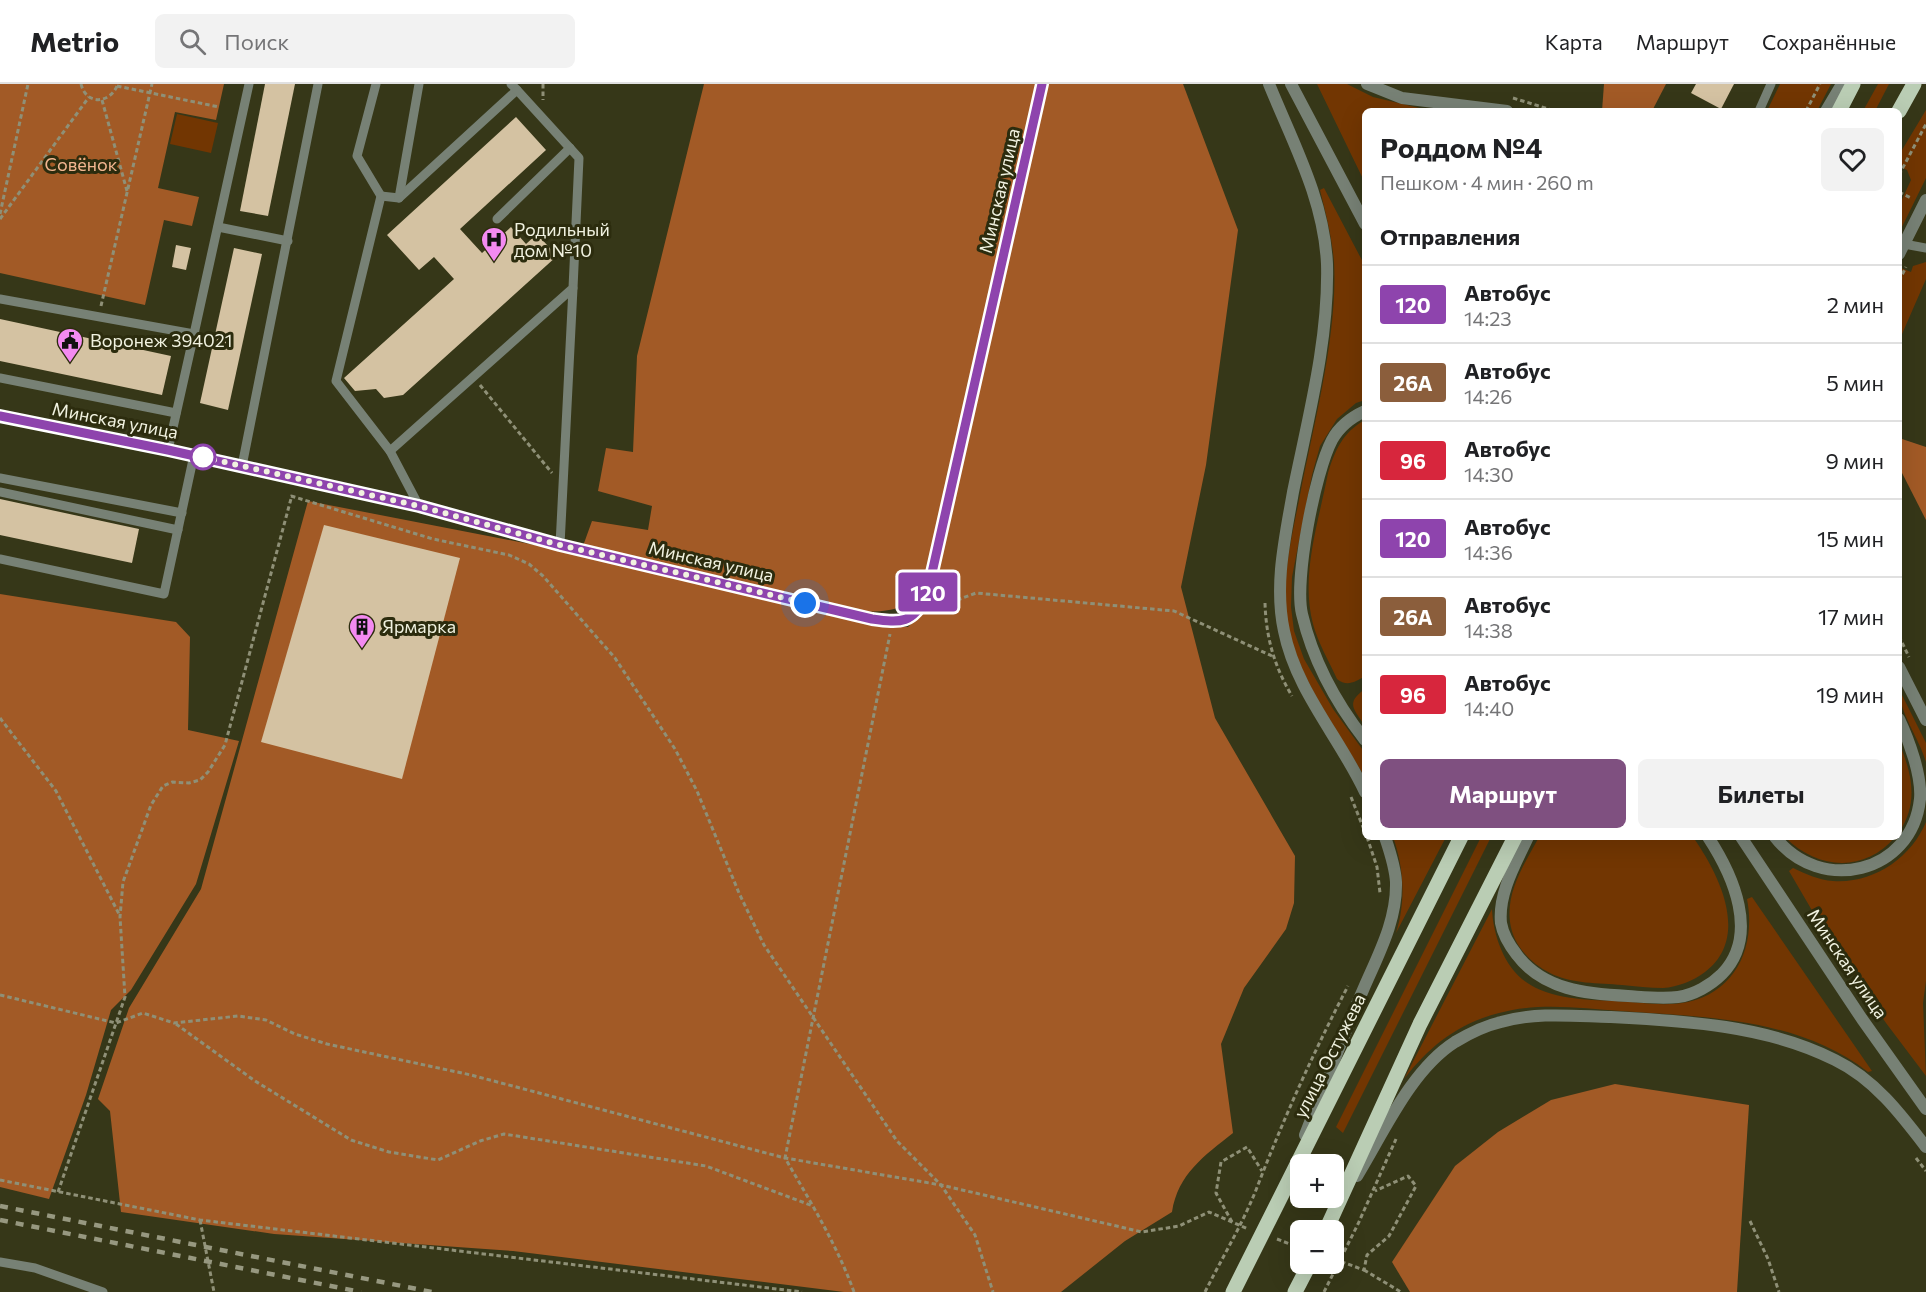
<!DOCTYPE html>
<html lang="ru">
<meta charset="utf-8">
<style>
:root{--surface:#fff;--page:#f2f2f2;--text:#202124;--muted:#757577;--line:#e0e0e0;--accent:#7f5080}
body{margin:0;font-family:Commissioner,sans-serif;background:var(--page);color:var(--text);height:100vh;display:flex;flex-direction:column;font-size:22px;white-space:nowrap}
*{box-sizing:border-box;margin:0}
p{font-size:20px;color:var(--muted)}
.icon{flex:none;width:33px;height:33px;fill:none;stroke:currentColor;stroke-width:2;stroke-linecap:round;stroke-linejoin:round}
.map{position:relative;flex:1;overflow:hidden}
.details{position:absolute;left:1362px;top:24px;width:540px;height:732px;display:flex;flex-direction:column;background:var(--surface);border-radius:9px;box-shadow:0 6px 24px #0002}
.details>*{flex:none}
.badge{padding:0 12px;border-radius:4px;font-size:21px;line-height:39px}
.buttons{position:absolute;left:1290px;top:1070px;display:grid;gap:12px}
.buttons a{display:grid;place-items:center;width:54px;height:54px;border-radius:9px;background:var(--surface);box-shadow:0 6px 24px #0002;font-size:30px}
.you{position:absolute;width:30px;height:30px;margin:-15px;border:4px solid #fff;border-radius:50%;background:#1a73e8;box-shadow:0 0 0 9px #1a73e833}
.map>.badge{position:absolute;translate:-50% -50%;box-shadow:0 0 0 3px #fff}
h2{padding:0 18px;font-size:22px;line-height:54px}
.round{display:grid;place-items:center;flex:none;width:63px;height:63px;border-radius:9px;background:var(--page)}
.headline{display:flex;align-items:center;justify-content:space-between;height:102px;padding:0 18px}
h1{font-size:28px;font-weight:700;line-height:45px}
.primary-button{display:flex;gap:12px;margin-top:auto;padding:12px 18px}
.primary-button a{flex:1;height:69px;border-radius:9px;background:var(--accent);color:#fff;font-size:24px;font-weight:700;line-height:69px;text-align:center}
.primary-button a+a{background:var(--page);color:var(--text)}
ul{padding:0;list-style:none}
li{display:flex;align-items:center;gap:18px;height:78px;padding:0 18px;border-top:2px solid var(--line)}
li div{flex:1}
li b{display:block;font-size:22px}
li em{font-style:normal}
li .badge{min-width:66px;font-weight:700;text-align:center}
header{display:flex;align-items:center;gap:36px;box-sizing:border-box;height:84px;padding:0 30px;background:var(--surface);border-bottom:2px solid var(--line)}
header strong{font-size:28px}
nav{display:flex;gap:33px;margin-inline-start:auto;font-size:21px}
.search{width:420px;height:54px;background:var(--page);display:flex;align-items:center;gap:15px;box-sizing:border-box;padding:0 21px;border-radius:9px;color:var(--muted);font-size:22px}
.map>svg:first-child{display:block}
.green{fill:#723602}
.forest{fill:#a25a26}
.building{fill:#d4c2a2}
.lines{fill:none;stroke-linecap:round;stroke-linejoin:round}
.path{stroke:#8f9077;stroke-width:3;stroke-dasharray:4.5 3;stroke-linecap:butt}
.service{stroke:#778175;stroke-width:9}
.minor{stroke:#778175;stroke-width:12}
.tertiary{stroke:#778175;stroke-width:12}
.primary{stroke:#bacdb4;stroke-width:15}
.rail{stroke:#979880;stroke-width:4.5;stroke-dasharray:8 8;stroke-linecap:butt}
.line-casing{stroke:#fff;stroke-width:14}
.line{stroke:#8e44ad;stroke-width:9}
.walk{stroke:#f1f2e0;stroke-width:6;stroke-dasharray:0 10.8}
.stop-dot{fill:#fff;stroke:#8e44ad;stroke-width:3}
.labels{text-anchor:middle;stroke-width:6;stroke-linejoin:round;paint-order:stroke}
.park-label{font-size:18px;fill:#f2b690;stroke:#2c2c0e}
.street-label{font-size:18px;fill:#f1f2e0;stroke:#2c2c0e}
.poi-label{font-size:18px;fill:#f1f2e0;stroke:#2c2c0e;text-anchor:start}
</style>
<header>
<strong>Metrio</strong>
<div class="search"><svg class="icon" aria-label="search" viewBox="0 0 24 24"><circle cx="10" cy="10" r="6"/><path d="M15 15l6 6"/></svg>Поиск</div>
<nav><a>Карта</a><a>Маршрут</a><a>Сохранённые</a></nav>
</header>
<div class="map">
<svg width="1926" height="1208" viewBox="0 0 1926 1208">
<rect width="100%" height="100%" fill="#363718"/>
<!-- green -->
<g class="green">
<polygon points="1317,0 1347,0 1373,13 1432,27 1365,27 1365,99"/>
<polygon points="1780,0 1831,0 1817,27 1767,27"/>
<polygon points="1878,0 1889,0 1875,27 1863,27"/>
<polygon points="1926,26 1926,94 1899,149 1899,122 1911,96 1907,86 1899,82 1899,71"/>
<polygon points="177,30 218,39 211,69 170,60"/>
<path d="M1324 104 1365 182V316L1356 319 1337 335 1320 362 1312 391 1292 493 1291 523 1294 547 1304 575 1333 625 1365 669V694C1338 645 1299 597 1288 541 1280 497 1292 453 1300 411 1314 339 1338 250 1334 178 1332 153 1326 130 1320 106Z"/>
<polygon points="1926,178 1926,195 1899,257 1899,187 1901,184 1911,188 1913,182"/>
<path d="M1365 336V592C1355 598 1347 603 1337 595 1329 577 1318 559 1313 540 1300 491 1319 437 1328 389 1335 366 1343 348 1365 336Z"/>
<path d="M1365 605V642C1354 625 1345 619 1365 605Z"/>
<path d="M1899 605 1926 659V678C1919 654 1899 628 1899 605Z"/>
<path d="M1899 659C1912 689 1919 719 1899 748Z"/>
<path d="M1926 738V897L1923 919 1926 992 1886 939 1824 847 1789 787 1793 784C1806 790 1819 796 1833 797 1873 800 1911 774 1926 738Z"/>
<path d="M1393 753H1446L1396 849C1406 818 1404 784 1393 753Z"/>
<polygon points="1481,753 1491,753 1343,1049 1336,1043"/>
<path d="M1539 753H1693C1719 790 1751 853 1705 888 1693 897 1678 903 1663 904 1650 904 1635 902 1622 901 1599 899 1571 900 1550 889 1530 879 1513 861 1510 838 1506 807 1525 779 1539 753Z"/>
<path d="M1785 753H1895C1865 789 1817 786 1785 753Z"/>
<path d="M1752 813 1872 987 1868 988C1798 934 1706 933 1621 927 1581 924 1538 918 1499 929 1457 940 1430 962 1404 995L1492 825C1493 850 1504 883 1526 898 1550 915 1586 916 1614 917 1638 918 1664 923 1688 918 1737 907 1756 861 1747 815Z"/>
</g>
<!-- forest -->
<g class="forest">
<polygon points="0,0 224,0 216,36 175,28 158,104 199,113 192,142 164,136 145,221 0,189"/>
<path d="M704 0H1183L1238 146 1206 381 1181 503 1215 634 1295 772 1294 819 1286 845 1244 904 1221 960 1233 1049C1204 1072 1178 1090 1172 1128L1125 1157 1061 1208H844L513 1167 274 1150 121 1128 110 1027 98 1015 129 924 201 805 308 417 581 470 875 541 908 543 937 513 946 489 927 487C912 523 906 526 867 528L583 462 592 437 648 446 652 422 598 407 606 364 633 368 637 272Z"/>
<polygon points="1604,0 1666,0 1652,27 1602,27"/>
<polygon points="1899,354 1926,363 1926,436 1899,383"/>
<polygon points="0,510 176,538 190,553 188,646 239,657 196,800 131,906 111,926 86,1011 49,1115 0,1103"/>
<polygon points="1615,1000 1749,1021 1737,1208 1410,1208 1392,1178 1455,1082 1498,1048 1551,1016"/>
</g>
<!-- building -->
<g class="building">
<polygon points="265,0 295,0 268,132 240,127"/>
<polygon points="1696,0 1734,0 1721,25 1691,9"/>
<polygon points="516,33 546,66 460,145 482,169 511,143 526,160 537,150 557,172 403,311 384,314 376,305 355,307 344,294 454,195 434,173 419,186 387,151"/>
<polygon points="176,161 191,164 186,186 172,183"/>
<polygon points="234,164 262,170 228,326 200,319"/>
<polygon points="0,235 171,272 162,311 0,277"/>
<polygon points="0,415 139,445 132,479 0,451"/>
<polygon points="324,441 460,474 402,695 261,658"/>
</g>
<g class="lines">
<!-- path -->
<g class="path">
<path d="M81 0C86 21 109 20 117 2"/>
<polyline points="543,0 543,16"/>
<polyline points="117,2 219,23"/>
<polyline points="1513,14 1555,27"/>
<polyline points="102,16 127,107"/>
<polyline points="1806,27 1820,0"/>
<polyline points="1899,91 1926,40"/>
<polyline points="1899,108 1911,114"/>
<polyline points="0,130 28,0"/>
<polyline points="0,135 89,13"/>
<polyline points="1899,197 1906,183"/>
<polyline points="101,222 152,0"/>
<polyline points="480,301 552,389"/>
<polyline points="291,412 433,455 509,471 529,480 543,492 615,574 675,665 697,707 739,809 764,861 897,1057 941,1101 975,1151 993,1208"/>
<path d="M1265 519C1266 553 1274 582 1292 612"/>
<polyline points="936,524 976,509 1174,527 1272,572"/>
<polyline points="1899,552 1909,573"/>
<polyline points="0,634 56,707 120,832"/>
<polyline points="1351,713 1365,748"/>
<polyline points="1367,753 1377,783 1380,809"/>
<polyline points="0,911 116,939 143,929 174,939 238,932 266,936 295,950 327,960 471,991 785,1074 941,1101 1142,1148 1179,1142 1209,1128 1248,1145"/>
<polyline points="176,940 255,997 351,1056 389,1068 438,1076 480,1057 504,1050 706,1082 813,1122"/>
<polyline points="1916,1074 1926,1087"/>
<polyline points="0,1096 200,1136 802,1208"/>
<polyline points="58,1108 125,913 120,833 123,798 151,721 163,702 172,698 189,699 200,696 208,688 225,661 292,411"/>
<polyline points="200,1136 214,1208"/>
<polyline points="1750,1137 1768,1175 1779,1208"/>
<polyline points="1232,1138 1216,1109 1221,1078 1247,1063 1262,1087"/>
<polyline points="1277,1155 1300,1164"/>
<polyline points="1334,1175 1364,1186 1367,1171 1389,1152 1416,1102 1408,1092 1375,1107"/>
<polyline points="1364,1186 1401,1208"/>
<path d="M854 1208C837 1161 810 1117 785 1074L890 550"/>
<path d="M1205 1208C1222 1174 1242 1141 1256 1106 1283 1036 1313 969 1348 902"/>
<polyline points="1324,1208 1358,1140 1396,1055"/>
</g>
<!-- service -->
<g class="service">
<polyline points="376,0 357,72 381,112 336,297 390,367 419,422"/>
<polyline points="1759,27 1771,0"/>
<polyline points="381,112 399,114 517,6 511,0"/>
<polyline points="399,114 419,0"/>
<polyline points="497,135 570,64"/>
<polyline points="218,143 288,157"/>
<polyline points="1904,160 1926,164"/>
<polyline points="0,215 194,250 168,366"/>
<polyline points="194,250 249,0"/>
<polyline points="0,294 176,329"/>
<polyline points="390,367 573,204 579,74 517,6"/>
<polyline points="242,382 318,0"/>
<polyline points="0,394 182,429"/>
<polyline points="0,408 178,446"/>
<polyline points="560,461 573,204"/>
<polyline points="0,475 164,510 194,371"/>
<polyline points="0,1178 35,1184 103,1208"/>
</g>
<!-- minor -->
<g class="minor">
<polyline points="1899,170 1926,116"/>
<path d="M0 332 168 366 419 422 560 461 872 535C901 539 913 540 927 511L1042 0"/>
</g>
<!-- tertiary -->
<g class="tertiary">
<path d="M1269 0C1293 59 1324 115 1327 180 1329 256 1308 334 1293 408 1285 454 1274 501 1284 547 1296 607 1340 654 1365 708"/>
<polyline points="1291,0 1365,140"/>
<polyline points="1367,0 1402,14 1507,27"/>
<polyline points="1826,27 1842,0"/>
<path d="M1365 327C1352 333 1339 343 1332 356 1315 388 1294 496 1302 530 1313 577 1336 619 1365 656"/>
<polyline points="1899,583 1926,636"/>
<path d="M1528 753C1516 779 1498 809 1501 839 1503 851 1510 862 1517 871 1543 906 1587 910 1628 912 1644 913 1662 915 1678 913 1694 911 1711 901 1722 890 1760 851 1733 791 1708 753"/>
<polyline points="1741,753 1862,935 1926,1025"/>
<path d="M1775 753C1820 811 1912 790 1920 715 1922 692 1909 656 1899 635"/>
<path d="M1305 1051C1324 1003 1342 954 1363 906 1378 871 1397 837 1396 798 1395 782 1390 768 1385 753"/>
<path d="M1357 1092C1384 1048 1411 986 1455 958 1470 949 1484 942 1501 938 1536 928 1573 932 1609 933 1685 937 1766 941 1835 976 1874 995 1900 1029 1926 1063"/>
</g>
<!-- primary -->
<g class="primary">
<polyline points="1839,27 1853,0"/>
<polyline points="1899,27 1914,0"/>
<polyline points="1326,1146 1420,940 1515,753"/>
<polyline points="1233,1208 1461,753"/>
<polyline points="1295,1208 1310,1179"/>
</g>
<!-- rail -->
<g class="rail">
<polyline points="0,1122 432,1208"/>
<polyline points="0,1136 361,1208"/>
</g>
</g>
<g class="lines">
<defs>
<path id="line" d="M0 332 168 366 419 422 560 461 872 535C901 539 913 540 927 511L1042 0"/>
</defs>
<!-- line casing -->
<use href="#line" class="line-casing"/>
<!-- line -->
<use href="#line" class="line"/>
<!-- walk -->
<polyline class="walk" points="203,373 198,372 419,422 560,461 805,519"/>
</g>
<!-- icons -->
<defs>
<symbol id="hospital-pin" viewBox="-11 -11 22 30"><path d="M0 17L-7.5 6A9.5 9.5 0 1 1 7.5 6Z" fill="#f38af1" stroke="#2c2c0e"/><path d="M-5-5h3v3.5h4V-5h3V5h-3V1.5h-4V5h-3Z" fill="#111"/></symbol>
<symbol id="civic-pin" viewBox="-11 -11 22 30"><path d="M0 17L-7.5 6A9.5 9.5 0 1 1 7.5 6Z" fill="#f38af1" stroke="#2c2c0e"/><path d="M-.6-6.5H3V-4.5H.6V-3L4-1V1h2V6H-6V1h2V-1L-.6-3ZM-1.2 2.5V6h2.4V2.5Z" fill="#111"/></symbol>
<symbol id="building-pin" viewBox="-11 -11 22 30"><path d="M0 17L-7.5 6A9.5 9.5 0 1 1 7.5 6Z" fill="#f38af1" stroke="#2c2c0e"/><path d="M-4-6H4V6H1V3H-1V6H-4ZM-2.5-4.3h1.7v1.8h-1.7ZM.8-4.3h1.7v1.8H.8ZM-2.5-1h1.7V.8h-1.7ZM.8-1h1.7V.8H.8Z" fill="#111"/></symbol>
</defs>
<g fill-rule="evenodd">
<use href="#hospital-pin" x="479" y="141" width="30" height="40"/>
<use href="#civic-pin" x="55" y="242" width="30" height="40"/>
<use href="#building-pin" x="347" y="528" width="30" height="40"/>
</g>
<!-- markers -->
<circle class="stop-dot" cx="203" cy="373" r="12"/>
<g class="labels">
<!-- park labels -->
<g class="park-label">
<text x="81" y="87">Совёнок</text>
</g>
<!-- street labels -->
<g class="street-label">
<text transform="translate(1000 107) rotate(-77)" y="6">Минская улица</text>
<text transform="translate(115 337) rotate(11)" y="6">Минская улица</text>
<text transform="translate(711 478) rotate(13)" y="6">Минская улица</text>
<text transform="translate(1847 880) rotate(56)" y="6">Минская улица</text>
<text transform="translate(1330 972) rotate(-63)" y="6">улица Остужева</text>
</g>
<!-- poi labels -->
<g class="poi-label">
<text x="514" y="152">Родильный<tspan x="514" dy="21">дом №10</tspan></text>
<text x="90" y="263">Воронеж 394021</text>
<text x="382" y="549">Ярмарка</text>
</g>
</g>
</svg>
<div class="buttons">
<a>+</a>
<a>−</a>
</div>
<div class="you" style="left:805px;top:519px"></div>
<b class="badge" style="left:928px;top:508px;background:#8e44ad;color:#fff">120</b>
<section class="details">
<div class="headline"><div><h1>Роддом №4</h1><p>Пешком · 4 мин · 260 m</p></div><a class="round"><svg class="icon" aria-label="heart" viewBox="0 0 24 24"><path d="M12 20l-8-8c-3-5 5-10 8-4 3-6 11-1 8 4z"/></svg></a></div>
<h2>Отправления</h2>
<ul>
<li><span class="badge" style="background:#8e44ad;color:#fff">120</span><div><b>Автобус</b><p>14:23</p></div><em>2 мин</em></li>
<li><span class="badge" style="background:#8b5e3c;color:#fff">26А</span><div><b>Автобус</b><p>14:26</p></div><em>5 мин</em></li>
<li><span class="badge" style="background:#d7263d;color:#fff">96</span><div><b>Автобус</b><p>14:30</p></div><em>9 мин</em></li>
<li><span class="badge" style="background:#8e44ad;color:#fff">120</span><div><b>Автобус</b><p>14:36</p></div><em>15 мин</em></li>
<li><span class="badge" style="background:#8b5e3c;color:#fff">26А</span><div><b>Автобус</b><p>14:38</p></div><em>17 мин</em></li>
<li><span class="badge" style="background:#d7263d;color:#fff">96</span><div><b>Автобус</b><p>14:40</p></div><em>19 мин</em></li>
</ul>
<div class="primary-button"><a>Маршрут</a><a>Билеты</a></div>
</section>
</div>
